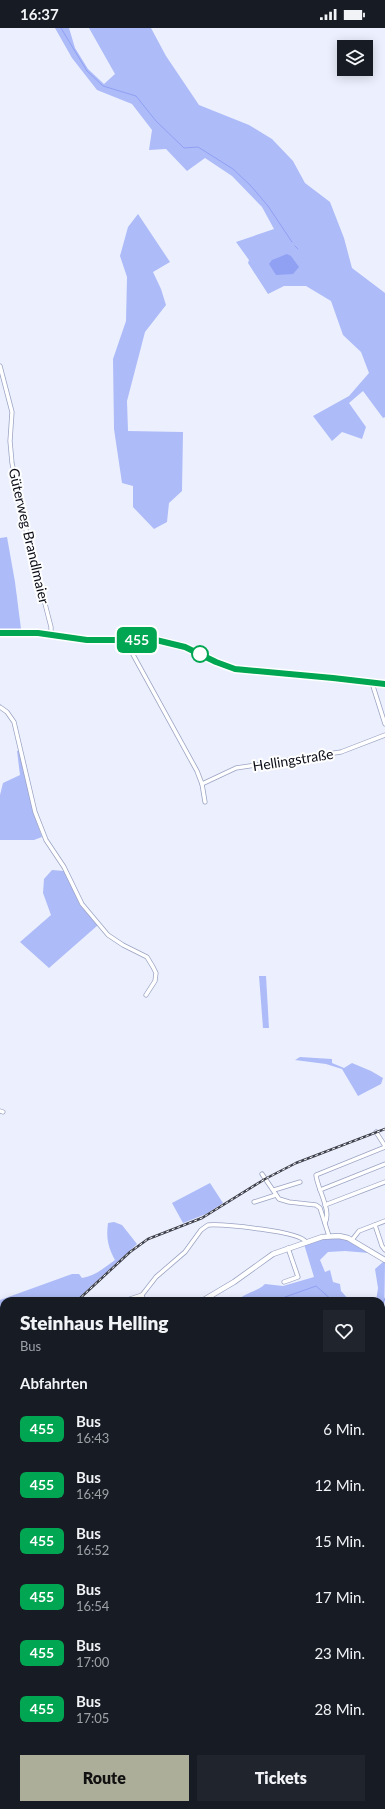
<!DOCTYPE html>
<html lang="de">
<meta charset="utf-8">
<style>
:root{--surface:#171b24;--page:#20242c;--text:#f1f3f6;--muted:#9ea1a6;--accent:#adae99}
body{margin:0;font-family:Lato,sans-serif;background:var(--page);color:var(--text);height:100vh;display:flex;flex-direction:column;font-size:15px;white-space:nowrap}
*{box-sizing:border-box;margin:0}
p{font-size:13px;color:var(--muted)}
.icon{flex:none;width:22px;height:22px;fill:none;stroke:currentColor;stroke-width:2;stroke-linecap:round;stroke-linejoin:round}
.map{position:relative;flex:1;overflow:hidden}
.side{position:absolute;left:0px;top:1269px;width:385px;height:512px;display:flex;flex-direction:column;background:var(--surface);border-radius:12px 12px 0 0;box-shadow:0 2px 10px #0003}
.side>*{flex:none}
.badge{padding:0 8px;border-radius:6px;font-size:14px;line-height:26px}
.tools{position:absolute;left:337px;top:12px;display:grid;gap:8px}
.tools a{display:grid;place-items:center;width:36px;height:36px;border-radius:0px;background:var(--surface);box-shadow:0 2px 10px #0003;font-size:20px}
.map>.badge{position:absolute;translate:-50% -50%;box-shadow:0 0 0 2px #fff}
h2{padding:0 20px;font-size:15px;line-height:36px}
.round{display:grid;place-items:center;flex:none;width:42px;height:42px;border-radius:0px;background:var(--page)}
.head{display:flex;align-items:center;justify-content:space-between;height:68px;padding:0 20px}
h1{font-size:19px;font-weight:800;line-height:30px}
.primary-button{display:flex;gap:8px;margin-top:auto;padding:8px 20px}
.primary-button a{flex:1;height:46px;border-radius:0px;background:var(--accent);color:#111;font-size:16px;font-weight:800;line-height:46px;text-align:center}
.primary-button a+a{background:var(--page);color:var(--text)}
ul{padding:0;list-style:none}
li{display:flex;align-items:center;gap:12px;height:56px;padding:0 20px}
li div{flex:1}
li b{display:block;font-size:15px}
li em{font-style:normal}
li .badge{min-width:44px;font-weight:700;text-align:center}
.status{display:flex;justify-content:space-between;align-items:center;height:28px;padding:0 20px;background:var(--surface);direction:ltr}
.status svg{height:11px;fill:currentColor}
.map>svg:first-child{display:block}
.green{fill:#adbbf8}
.water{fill:#90a0f3}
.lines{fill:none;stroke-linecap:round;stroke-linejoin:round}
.stream{stroke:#90a0f3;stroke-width:1}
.minor-casing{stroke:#9ba3c3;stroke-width:5}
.major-casing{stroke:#9ba3c3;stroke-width:6}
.highway-casing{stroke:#9ba3c3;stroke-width:7}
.minor{stroke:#fff;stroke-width:3.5}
.major{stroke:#fff;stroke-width:4.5}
.highway{stroke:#fff;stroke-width:5.5}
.rail-casing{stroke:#3e404c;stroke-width:2.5}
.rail{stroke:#fefefe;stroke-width:1;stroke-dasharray:3;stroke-linecap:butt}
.line-casing{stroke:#fff;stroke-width:9}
.line{stroke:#00a651;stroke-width:6}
.stop-dot{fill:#fff;stroke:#00a651;stroke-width:2}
.labels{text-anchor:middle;stroke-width:4;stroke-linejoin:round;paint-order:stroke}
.street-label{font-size:14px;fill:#0a0c17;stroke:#fefefe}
</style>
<div class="status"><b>16:37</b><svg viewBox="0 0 49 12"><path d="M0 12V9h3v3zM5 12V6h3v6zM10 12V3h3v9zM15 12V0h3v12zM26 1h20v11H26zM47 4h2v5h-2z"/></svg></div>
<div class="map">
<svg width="385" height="1781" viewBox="0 0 385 1781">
<rect width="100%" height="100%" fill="#ecf0fe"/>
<!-- green -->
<g class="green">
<polygon points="55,0 69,0 75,20 88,41 104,56 115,46 89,0 151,0 166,28 199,77 249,97 272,111 293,133 305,155 330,174 344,210 352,240 385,265 385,389 383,390 363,363 349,375 366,399 362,411 342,404 332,413 313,388 349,368 369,345 361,324 343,307 331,273 306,258 284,258 268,266 248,235 249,232 236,214 274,201 262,179 232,148 205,130 187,143 166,121 149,122 152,102 132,76 97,62 72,30"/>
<polygon points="138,186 170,234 153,244 161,261 166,277 145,304 127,373 128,403 183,404 182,463 169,475 167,494 154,501 133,479 133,458 122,455 114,401 113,331 126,293 127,249 120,228 128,199"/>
<polygon points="7,509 15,554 21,601 0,602 0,510"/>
<polygon points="20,722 34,787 42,809 34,812 0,812 0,767 3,755 20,747 17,723"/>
<polygon points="52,842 65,843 80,877 98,897 49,940 20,914 51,887 43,865 44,851"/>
<polygon points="259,948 266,948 269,1000 263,1000"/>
<polygon points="300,1029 332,1031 332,1035 344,1040 352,1035 371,1043 383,1050 381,1056 358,1068 342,1041 326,1036 295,1032"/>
<polygon points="210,1155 223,1175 206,1186 183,1195 172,1175"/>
<path d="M114 1194 122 1197 137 1216 75 1273H4V1316L0 1318V1272L72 1246H79L82 1250C95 1248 104 1240 115 1232 108 1219 106 1210 108 1195Z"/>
<path d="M338 1210 351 1213 369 1225 345 1223 328 1224 320 1232 325 1244 330 1242 333 1254 340 1256 341 1263 350 1273H237C244 1265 257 1264 265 1256L283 1258 314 1249 304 1216 322 1211Z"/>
<polygon points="383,1234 385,1234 384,1296 381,1295 381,1273 376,1273 378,1260 375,1241"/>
<polygon points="4,1344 4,1396 0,1397 0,1345"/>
<polygon points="381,1365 385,1366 385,1416 381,1417"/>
<polygon points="4,1515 4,1594 0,1597 2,1553 0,1516"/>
<polygon points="4,1700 4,1744 0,1755 0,1708"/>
<polygon points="116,1777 280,1777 286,1781 112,1781"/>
</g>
<!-- water -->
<polygon class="water" points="287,226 291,228 299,239 293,246 276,247 269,236 272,232"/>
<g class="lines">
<!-- stream -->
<g class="stream">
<polyline points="61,0 87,43 103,58 136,68 156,93 184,120 198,119 233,141 251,158 268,178 292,214"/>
<polyline points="295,218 298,221"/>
<polyline points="274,1273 316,1258 333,1273"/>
<polyline points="381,1281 385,1270"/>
<polyline points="0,1379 4,1377"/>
</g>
<defs>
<g id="minor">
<polyline points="0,338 12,384 10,413 12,435 24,494 51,599 51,607"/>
<polyline points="0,605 37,605 87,612 156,612 185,619 216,635 235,641 333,649 385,656"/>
<polyline points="125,612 197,743 202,756 205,774"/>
<polyline points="372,655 385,696"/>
<polyline points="0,679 7,684 14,694 35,784 46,812 64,839 82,876 108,907 123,917 147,929 153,939 156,945 155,953 146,967"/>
<polyline points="202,756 236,740 341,724 385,707"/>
<polyline points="0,1083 3,1084"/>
<polyline points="376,1104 385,1118"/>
<polyline points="262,1146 279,1171 289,1174 316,1177 320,1180 329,1208"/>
<polyline points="274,1162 300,1154"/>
<polyline points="320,1162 385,1136"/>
<polyline points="254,1174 276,1167"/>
<polyline points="325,1177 385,1154"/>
<path d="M325 1195C332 1183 317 1160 316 1147L385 1119"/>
<polyline points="375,1197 382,1218 385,1222"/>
<polyline points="352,1212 359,1203 385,1193"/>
<polyline points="284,1254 298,1249 288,1220"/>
<polyline points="142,1267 144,1273"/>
<path d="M124 1273 142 1267 156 1249 185 1224 201 1202 208 1197C223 1196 300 1203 306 1214"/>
<polyline points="381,1449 385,1449"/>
<polyline points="0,1451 4,1453"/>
<polyline points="0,1665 4,1660"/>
</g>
<g id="major">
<polyline points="202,1273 234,1254 273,1226 322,1209 339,1208 348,1210 385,1232"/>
<polyline points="0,1334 4,1332"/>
</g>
<g id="highway">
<polyline points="381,1422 385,1421"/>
<polyline points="381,1428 385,1427"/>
<polyline points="0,1602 4,1599"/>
<polyline points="0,1610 4,1606"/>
</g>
</defs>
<!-- minor casing -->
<use href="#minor" class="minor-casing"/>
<!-- major casing -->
<use href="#major" class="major-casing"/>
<!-- highway casing -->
<use href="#highway" class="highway-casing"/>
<!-- minor -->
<use href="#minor" class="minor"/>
<!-- major -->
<use href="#major" class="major"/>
<!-- highway -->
<use href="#highway" class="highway"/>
<defs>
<g id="rail">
<polyline points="77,1273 130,1224 148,1211 202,1190 265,1151 296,1135 385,1101"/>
<polyline points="0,1320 4,1318"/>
</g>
</defs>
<!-- rail casing -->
<use href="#rail" class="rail-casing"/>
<!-- rail -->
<use href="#rail" class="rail"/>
</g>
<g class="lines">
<defs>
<polyline id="line" points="0,605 38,605 87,612 156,612 185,619 216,634 235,641 333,650 385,656"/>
</defs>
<!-- line casing -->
<use href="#line" class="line-casing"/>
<!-- line -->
<use href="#line" class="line"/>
</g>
<!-- markers -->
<circle class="stop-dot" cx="200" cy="626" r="8"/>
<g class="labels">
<!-- street labels -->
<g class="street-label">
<text transform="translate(29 508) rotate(77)" y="5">Güterweg Brandlmaier</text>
<text transform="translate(293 732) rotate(-9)" y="5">Hellingstraße</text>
</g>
</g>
</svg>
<div class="tools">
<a><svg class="icon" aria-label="layers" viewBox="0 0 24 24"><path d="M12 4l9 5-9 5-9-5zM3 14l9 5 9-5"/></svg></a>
</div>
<b class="badge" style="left:137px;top:612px;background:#00a651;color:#fff">455</b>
<section class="side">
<div class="head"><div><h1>Steinhaus Helling</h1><p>Bus</p></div><a class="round"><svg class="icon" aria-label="heart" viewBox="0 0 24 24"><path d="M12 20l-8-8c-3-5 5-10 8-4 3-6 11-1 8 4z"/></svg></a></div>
<h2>Abfahrten</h2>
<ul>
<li><span class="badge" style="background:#00a651;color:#fff">455</span><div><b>Bus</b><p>16:43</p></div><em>6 Min.</em></li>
<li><span class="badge" style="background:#00a651;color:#fff">455</span><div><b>Bus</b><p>16:49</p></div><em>12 Min.</em></li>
<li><span class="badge" style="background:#00a651;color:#fff">455</span><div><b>Bus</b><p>16:52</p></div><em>15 Min.</em></li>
<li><span class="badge" style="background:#00a651;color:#fff">455</span><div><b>Bus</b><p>16:54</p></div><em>17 Min.</em></li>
<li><span class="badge" style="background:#00a651;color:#fff">455</span><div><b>Bus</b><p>17:00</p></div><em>23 Min.</em></li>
<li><span class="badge" style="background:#00a651;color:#fff">455</span><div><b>Bus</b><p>17:05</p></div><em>28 Min.</em></li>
</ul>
<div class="primary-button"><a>Route</a><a>Tickets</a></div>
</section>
</div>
